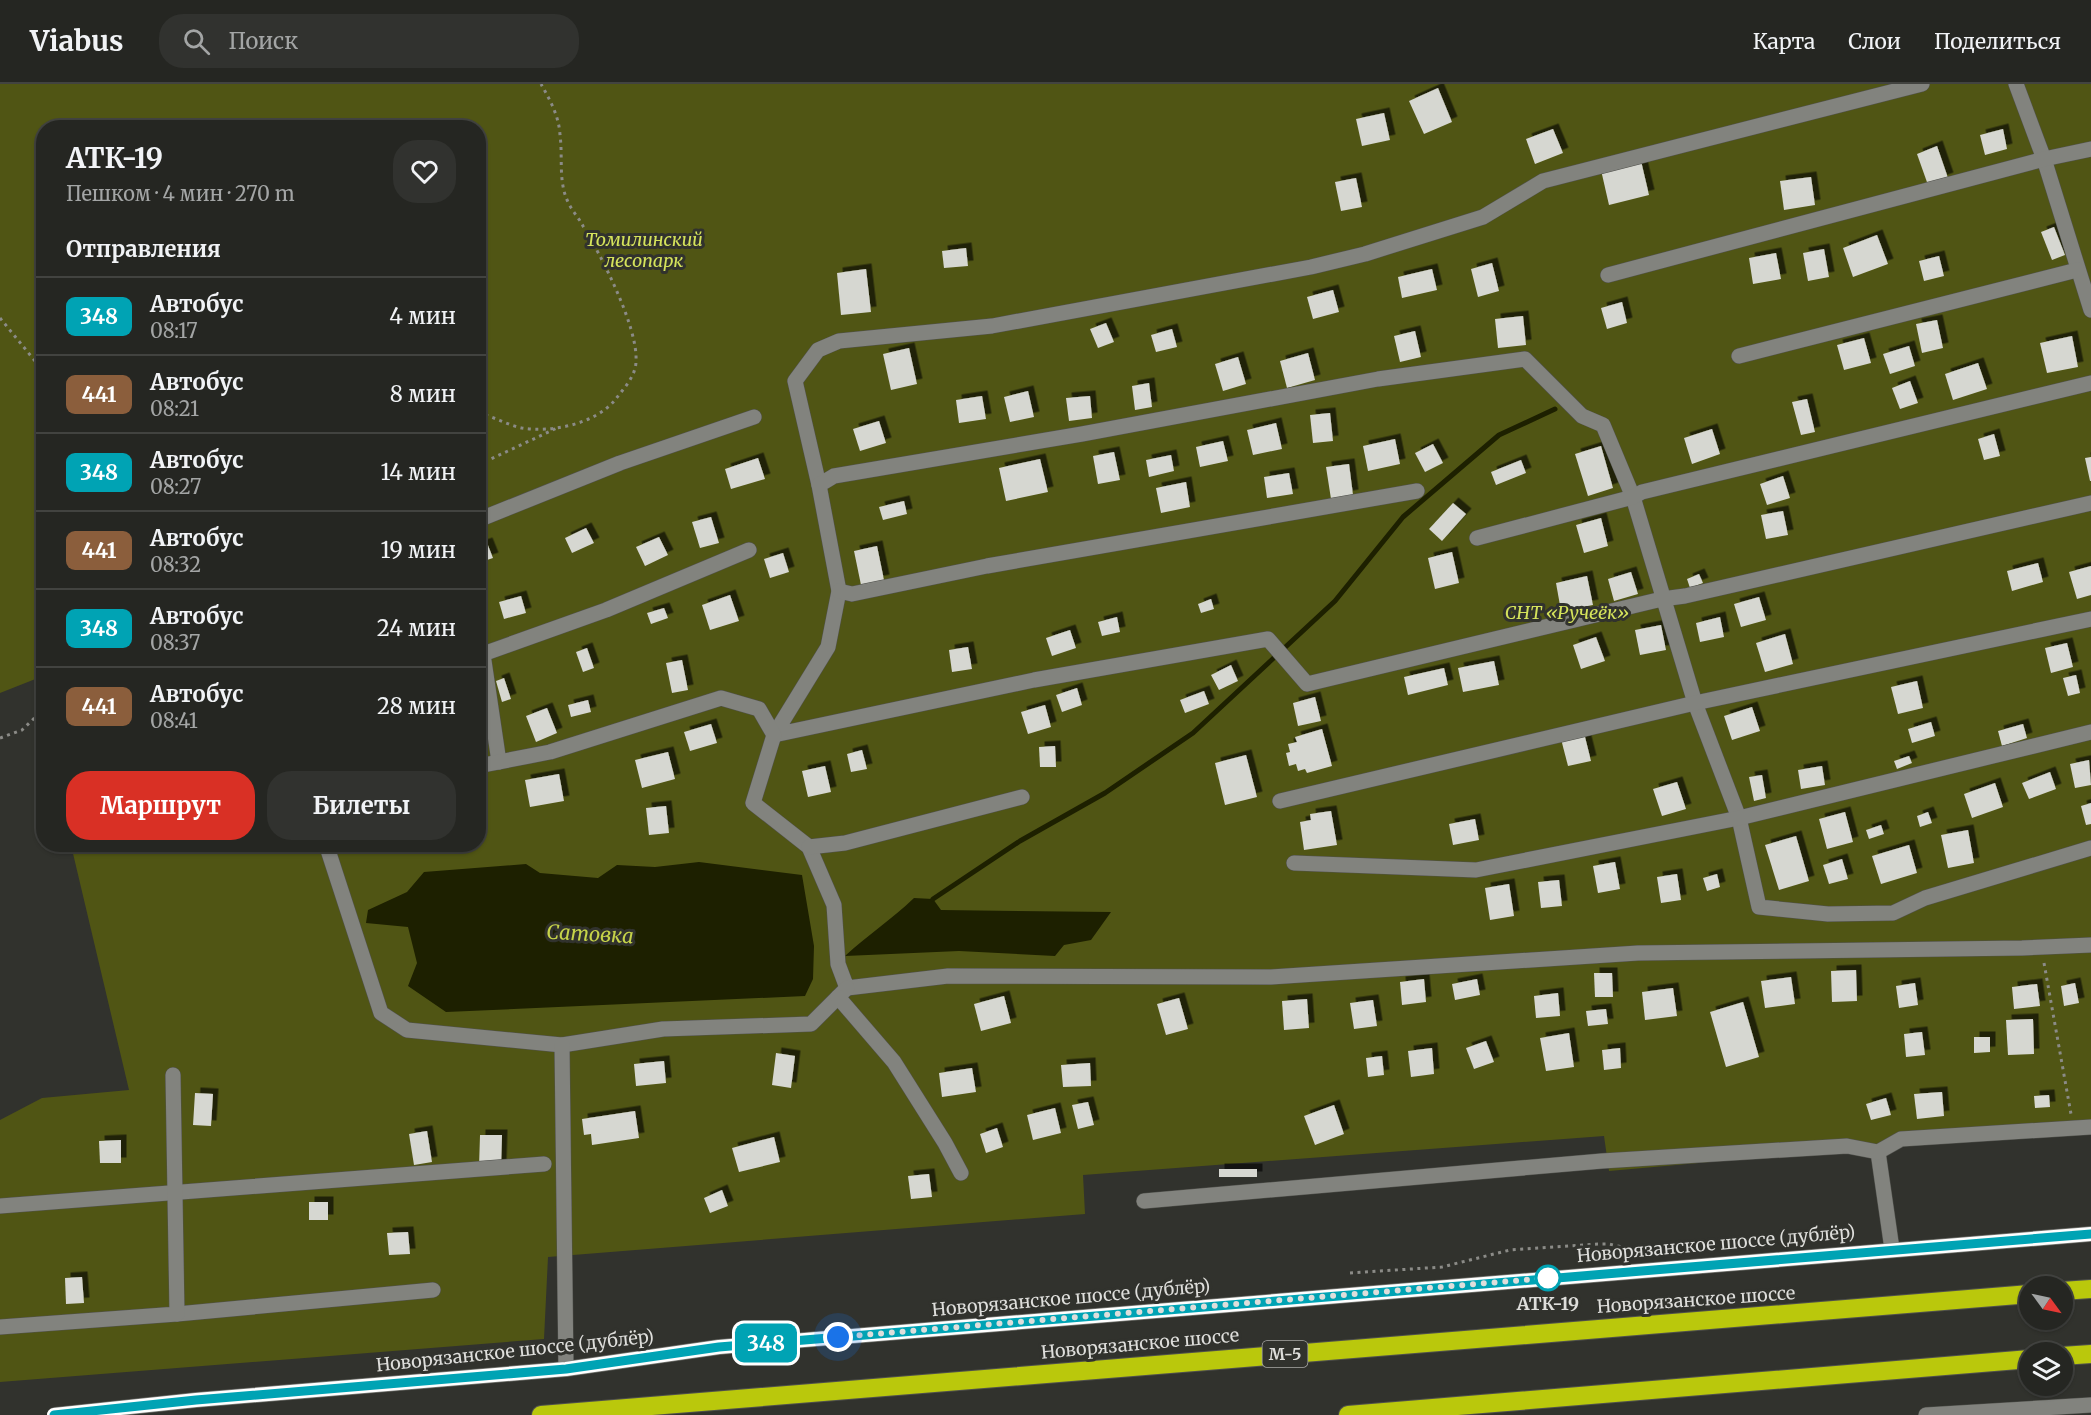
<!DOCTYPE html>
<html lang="ru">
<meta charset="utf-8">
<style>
:root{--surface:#252622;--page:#31322f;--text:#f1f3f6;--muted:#a3a5a5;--line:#424340;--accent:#d93025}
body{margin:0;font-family:Merriweather,serif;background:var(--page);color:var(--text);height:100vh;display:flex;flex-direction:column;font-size:22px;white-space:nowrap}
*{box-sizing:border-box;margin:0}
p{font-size:20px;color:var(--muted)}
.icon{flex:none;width:33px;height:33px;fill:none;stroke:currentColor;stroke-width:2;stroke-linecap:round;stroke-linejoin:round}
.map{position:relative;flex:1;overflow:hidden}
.sheet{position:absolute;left:36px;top:36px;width:450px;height:732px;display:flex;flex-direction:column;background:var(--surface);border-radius:24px;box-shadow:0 2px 4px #0004,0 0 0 2px var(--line)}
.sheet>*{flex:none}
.badge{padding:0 12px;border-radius:9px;font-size:21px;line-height:39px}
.needle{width:39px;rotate:123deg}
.tools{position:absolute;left:2019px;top:1192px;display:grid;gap:12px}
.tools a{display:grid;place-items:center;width:54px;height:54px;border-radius:50%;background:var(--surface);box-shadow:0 2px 4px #0004,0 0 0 2px var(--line);font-size:30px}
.you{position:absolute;width:30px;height:30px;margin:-15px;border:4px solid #fff;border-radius:50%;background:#1a73e8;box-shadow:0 0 0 9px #1a73e833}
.map>.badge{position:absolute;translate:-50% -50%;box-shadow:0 0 0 3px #fff}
h2{padding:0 30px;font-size:22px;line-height:54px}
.round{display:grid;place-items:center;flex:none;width:63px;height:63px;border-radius:24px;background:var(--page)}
.headline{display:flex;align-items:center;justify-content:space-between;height:102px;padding:0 30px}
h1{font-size:28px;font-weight:700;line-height:45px}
.primary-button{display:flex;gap:12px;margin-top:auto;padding:12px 30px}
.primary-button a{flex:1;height:69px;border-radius:24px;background:var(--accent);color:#fff;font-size:24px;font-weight:700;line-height:69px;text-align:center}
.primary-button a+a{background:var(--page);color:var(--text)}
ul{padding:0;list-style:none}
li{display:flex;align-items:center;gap:18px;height:78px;padding:0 30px;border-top:2px solid var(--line)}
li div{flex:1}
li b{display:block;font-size:22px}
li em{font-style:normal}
li .badge{min-width:66px;font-weight:700;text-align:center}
header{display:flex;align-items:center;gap:36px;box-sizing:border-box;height:84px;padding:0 30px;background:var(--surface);border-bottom:2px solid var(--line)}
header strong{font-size:28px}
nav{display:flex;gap:33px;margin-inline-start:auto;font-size:21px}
.search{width:420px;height:54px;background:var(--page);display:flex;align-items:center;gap:15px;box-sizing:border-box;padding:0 21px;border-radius:24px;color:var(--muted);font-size:22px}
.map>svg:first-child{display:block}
.green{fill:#505514}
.water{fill:#1d2000}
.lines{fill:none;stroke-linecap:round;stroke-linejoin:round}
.stream{stroke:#1d2000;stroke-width:5}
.building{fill:#d6d7d1;filter:url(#shadow)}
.minor-casing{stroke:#50514c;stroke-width:16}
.highway-casing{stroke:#50514c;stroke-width:20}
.path{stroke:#8b8b87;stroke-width:3;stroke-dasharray:3 4.5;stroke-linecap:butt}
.minor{stroke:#82837e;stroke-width:15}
.highway{stroke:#bac80c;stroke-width:18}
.line-casing{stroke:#fff;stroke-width:14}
.line{stroke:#00a3b4;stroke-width:9}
.walk{stroke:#dededb;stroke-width:6;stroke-dasharray:0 10.8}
.stop-dot{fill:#fff;stroke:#00a3b4;stroke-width:3}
.labels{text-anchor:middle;stroke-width:6;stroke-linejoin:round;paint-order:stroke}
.shield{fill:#31322d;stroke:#aaaaa7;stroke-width:1.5}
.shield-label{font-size:16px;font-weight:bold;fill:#dededb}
.park-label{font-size:18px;font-style:italic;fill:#d5e35b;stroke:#31322d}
.street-label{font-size:18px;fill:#dededb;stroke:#31322d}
.stop-label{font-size:18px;font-weight:bold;fill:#dededb;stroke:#31322d}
.water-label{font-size:20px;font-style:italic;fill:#c6d349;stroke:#31322d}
</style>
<header>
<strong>Viabus</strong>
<div class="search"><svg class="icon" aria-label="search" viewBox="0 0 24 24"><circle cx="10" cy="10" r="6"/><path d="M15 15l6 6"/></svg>Поиск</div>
<nav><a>Карта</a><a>Слои</a><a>Поделиться</a></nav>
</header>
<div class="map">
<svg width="2091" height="1331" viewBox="0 0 2091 1331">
<defs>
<filter id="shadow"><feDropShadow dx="5.5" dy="-5.5" stdDeviation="0" flood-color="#0009"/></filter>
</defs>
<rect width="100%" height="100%" fill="#31322d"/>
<!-- green -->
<polygon class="green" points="0,0 2091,0 2091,1048 1865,1064 1609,1087 1604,1052 1083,1091 1085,1130 548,1173 544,1255 0,1298 0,1036 42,1014 129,1006 71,761 478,760 478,44 44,44 43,592 0,609"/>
<!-- water -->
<g class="water">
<polygon points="699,778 802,791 814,862 813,895 805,912 446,928 408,902 417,879 408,843 366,839 368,826 407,808 424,788 526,780 540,789 598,794 617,781 655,783"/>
<path d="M914 814 933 815 941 826 1111 828 1091 856 1064 861 1055 872 959 867 845 872C868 851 892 835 914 814Z"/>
</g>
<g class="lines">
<!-- stream -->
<polyline class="stream" points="933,815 1020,757 1105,709 1193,649 1335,517 1403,433 1499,351 1555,325"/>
</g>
<!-- building -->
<g class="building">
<polygon points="1438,4 1452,38 1424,50 1409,17"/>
<polygon points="1384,29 1390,56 1362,62 1356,35"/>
<polygon points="1553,45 1563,69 1535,80 1526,55"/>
<polygon points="2003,45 2007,65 1985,71 1980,51"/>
<polygon points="1937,62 1948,94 1928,101 1917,70"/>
<polygon points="1641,77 1649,111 1609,121 1601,86"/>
<polygon points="1811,93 1815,121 1784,126 1780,97"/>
<polygon points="1356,94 1362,123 1341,127 1335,98"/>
<polygon points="2054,143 2065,171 2052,176 2041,148"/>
<polygon points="1877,151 1888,180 1853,193 1843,164"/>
<polygon points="966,164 968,182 944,184 942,167"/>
<polygon points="1824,165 1829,193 1808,197 1803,169"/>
<polygon points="1776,169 1781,195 1753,200 1749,174"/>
<polygon points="1939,172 1944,192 1924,197 1919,177"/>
<polygon points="1492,179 1499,207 1478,213 1471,185"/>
<polygon points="866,185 871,228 841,231 837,189"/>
<polygon points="1432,185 1437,206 1402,214 1398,193"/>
<polygon points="1333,206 1339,228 1313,235 1307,213"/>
<polygon points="1622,218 1627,239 1607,245 1601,224"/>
<polygon points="1523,232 1526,261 1498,264 1495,235"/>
<polygon points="1937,236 1943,264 1922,269 1916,240"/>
<polygon points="1106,239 1114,258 1098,264 1090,245"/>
<polygon points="1172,245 1177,263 1156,268 1151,251"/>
<polygon points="1415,247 1421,273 1400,278 1394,252"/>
<polygon points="2072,252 2078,283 2047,289 2040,259"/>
<polygon points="1864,254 1871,279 1844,286 1837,261"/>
<polygon points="1909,262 1915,282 1890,290 1883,270"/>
<polygon points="909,264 917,300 891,306 883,270"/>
<polygon points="1308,269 1315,296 1287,304 1280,277"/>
<polygon points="1238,273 1246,300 1223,307 1215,280"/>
<polygon points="1978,279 1987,305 1953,316 1945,290"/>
<polygon points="1910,297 1918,319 1900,325 1892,304"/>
<polygon points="1149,299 1152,323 1135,326 1132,302"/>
<polygon points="1028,307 1034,333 1010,338 1004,313"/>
<polygon points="982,312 986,335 959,339 956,316"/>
<polygon points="1090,312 1092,334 1069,337 1066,314"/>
<polygon points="1807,315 1815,348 1801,351 1792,318"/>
<polygon points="1330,329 1333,357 1313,359 1310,331"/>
<polygon points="879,337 886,359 860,367 853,345"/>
<polygon points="1276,339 1282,365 1253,371 1247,346"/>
<polygon points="1712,345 1720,370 1692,380 1684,354"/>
<polygon points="1994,350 2000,372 1984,376 1978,355"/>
<polygon points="1395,355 1400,380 1368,387 1363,362"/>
<polygon points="1223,357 1228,377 1200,383 1196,363"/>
<polygon points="1433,360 1443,379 1425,388 1415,369"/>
<polygon points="1601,362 1613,404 1588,412 1575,370"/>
<polygon points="1114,368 1120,396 1098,400 1093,372"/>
<polygon points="1171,371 1174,387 1149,393 1146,376"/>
<polygon points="2091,373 2091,397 2090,397 2085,374"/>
<polygon points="758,374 765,395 731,405 725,385"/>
<polygon points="1040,375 1048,408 1006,417 999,384"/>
<polygon points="1521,376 1526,389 1496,401 1491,388"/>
<polygon points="1349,380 1353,411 1331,415 1326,383"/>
<polygon points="1289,389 1293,410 1267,414 1264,393"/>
<polygon points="1783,392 1790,414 1767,421 1760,400"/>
<polygon points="1186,398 1190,423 1161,429 1156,404"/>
<polygon points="904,417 907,430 883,436 879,423"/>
<polygon points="1453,419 1466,430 1442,457 1429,445"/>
<polygon points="1783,427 1788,451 1766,455 1761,431"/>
<polygon points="711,433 719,459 700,464 692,438"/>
<polygon points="1601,434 1608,462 1584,469 1576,441"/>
<polygon points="586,444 594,459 572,469 565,454"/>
<polygon points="659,453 668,471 645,482 636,463"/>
<polygon points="487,459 493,474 478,479 478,462"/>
<polygon points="877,462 884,496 861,501 854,467"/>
<polygon points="1452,468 1459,499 1435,505 1428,474"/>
<polygon points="783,469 789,488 770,494 764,475"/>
<polygon points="2038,479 2043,498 2012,507 2007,487"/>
<polygon points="2091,482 2091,511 2077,515 2069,488"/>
<polygon points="1631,488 1638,510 1614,517 1608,495"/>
<polygon points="1699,490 1703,499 1690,504 1687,495"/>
<polygon points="1587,492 1593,521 1561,527 1556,499"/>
<polygon points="730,511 739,537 710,546 702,521"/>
<polygon points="521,512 526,529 504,535 499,518"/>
<polygon points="1759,513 1766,536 1741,543 1734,520"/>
<polygon points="1211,515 1214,525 1201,529 1198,520"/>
<polygon points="664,524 668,534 651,540 647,529"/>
<polygon points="1117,533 1120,548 1102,552 1098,538"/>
<polygon points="1720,533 1724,553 1700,558 1696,539"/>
<polygon points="1661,541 1666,566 1640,571 1635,546"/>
<polygon points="1070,546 1076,564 1052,572 1046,554"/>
<polygon points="1785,550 1793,580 1765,588 1756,559"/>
<polygon points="1596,553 1605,577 1581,585 1573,561"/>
<polygon points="2067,559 2073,583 2051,589 2045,564"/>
<polygon points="968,563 972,585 952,588 949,566"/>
<polygon points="587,564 594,584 583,588 576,568"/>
<polygon points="682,576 688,606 672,609 666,579"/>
<polygon points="1494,577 1499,601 1463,608 1458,584"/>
<polygon points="1231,581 1238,597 1219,606 1211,591"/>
<polygon points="1444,584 1448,601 1408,611 1404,593"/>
<polygon points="2076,591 2080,609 2068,612 2063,594"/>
<polygon points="504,594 511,615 502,618 496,597"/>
<polygon points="1917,597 1923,624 1898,630 1891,603"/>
<polygon points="1077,604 1082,621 1062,628 1056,611"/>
<polygon points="1204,607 1209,620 1185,629 1180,616"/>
<polygon points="1315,613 1321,637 1298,642 1293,619"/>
<polygon points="588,616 591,628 571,633 568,621"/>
<polygon points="1045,621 1051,643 1028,650 1021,628"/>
<polygon points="1752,623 1760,647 1732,656 1724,632"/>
<polygon points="547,624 557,649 536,658 526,632"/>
<polygon points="1931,638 1935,652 1912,659 1908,645"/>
<polygon points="711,640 717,659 690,667 684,648"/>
<polygon points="2023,640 2027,654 2002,662 1998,647"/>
<polygon points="1322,645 1332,682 1307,689 1305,685 1298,687 1296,680 1289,682 1286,669 1290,668 1288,660 1297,658 1295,653"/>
<polygon points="1584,649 1591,677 1568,682 1561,655"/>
<polygon points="1055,662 1056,683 1040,683 1039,663"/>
<polygon points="862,666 867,685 851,688 847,670"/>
<polygon points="668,668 675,695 642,704 635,676"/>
<polygon points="1246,671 1257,713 1225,721 1215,679"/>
<polygon points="1909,672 1912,679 1897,685 1894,677"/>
<polygon points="2089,676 2091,701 2075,704 2070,680"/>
<polygon points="825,682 831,708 808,713 802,687"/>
<polygon points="1822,682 1825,701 1801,705 1798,686"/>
<polygon points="2050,688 2056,705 2029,715 2022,699"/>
<polygon points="559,690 564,717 530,723 525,696"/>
<polygon points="1762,691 1766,714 1754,717 1749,693"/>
<polygon points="1677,698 1686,725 1662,732 1653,705"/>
<polygon points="1995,699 2003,723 1972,734 1964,710"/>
<polygon points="2091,719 2091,740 2086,741 2081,722"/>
<polygon points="666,722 669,749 649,751 646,724"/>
<polygon points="1331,727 1337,761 1304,766 1300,738 1311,736 1310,730"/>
<polygon points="1845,728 1853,758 1827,765 1819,735"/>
<polygon points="1928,728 1932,739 1920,743 1917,732"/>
<polygon points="1475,735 1479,756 1453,761 1449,740"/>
<polygon points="1881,741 1884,750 1869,755 1866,746"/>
<polygon points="1968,746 1974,779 1948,784 1941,751"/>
<polygon points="1796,752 1809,797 1779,806 1765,761"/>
<polygon points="1909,761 1917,789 1881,800 1872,772"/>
<polygon points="1842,775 1848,795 1829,800 1823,781"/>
<polygon points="1615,778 1620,805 1598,809 1593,782"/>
<polygon points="1677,790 1681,816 1661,819 1657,793"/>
<polygon points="1717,790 1720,803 1707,807 1703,794"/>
<polygon points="1559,796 1562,822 1541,824 1538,798"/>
<polygon points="1509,800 1514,832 1490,836 1485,804"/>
<polygon points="1856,886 1857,917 1832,918 1831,887"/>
<polygon points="1594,889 1612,889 1613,913 1595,913"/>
<polygon points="1791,893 1795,920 1765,924 1761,897"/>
<polygon points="1424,895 1426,918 1402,921 1400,898"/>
<polygon points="1477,895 1480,911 1455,916 1452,900"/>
<polygon points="1915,899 1918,921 1899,924 1896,902"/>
<polygon points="2075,899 2079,919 2064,922 2061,902"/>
<polygon points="2037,900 2040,922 2014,925 2012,903"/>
<polygon points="1673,904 1677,932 1645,936 1642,908"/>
<polygon points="1558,909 1560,932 1536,934 1534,912"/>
<polygon points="1004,912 1011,939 981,947 974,920"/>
<polygon points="1179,914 1188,945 1166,951 1157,920"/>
<polygon points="1307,915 1309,944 1284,946 1282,917"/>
<polygon points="1373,916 1377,942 1354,945 1350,919"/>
<polygon points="1743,918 1759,973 1726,983 1710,928"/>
<polygon points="1606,925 1608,940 1588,942 1586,927"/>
<polygon points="2033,935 2034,970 2008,971 2006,936"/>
<polygon points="1922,948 1925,971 1906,973 1904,950"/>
<polygon points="1569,949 1574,983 1546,987 1540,954"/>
<polygon points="1974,953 1990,953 1990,968 1974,969"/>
<polygon points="1486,957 1494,978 1474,985 1466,964"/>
<polygon points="1432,964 1434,990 1411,993 1408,967"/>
<polygon points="1620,964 1621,984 1604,986 1602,966"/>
<polygon points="776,969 795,972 791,1004 772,1001"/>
<polygon points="1382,972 1384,991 1368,993 1366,974"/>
<polygon points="664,977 666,999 636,1002 634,980"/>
<polygon points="1090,979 1091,1002 1063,1003 1061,981"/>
<polygon points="972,984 976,1008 942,1013 939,989"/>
<polygon points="1942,1008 1944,1032 1917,1035 1914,1010"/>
<polygon points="195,1009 213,1010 211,1042 193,1041"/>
<polygon points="2049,1011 2050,1023 2035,1024 2034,1012"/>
<polygon points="1886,1014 1891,1031 1871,1036 1866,1020"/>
<polygon points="1088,1018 1094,1041 1078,1045 1072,1021"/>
<polygon points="1334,1021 1344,1050 1315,1061 1304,1032"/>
<polygon points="1055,1024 1061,1049 1033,1056 1027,1031"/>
<polygon points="635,1027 639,1054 592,1061 591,1050 584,1051 582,1035"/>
<polygon points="997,1044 1003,1063 986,1069 980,1050"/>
<polygon points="427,1047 432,1078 414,1081 409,1050"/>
<polygon points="480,1051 502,1051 501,1083 479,1083"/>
<polygon points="774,1053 780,1078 739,1088 732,1064"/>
<polygon points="121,1056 121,1079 100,1079 99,1057"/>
<rect x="1219" y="1085" width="38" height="8"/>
<polygon points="929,1090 932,1113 911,1115 908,1092"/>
<polygon points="722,1106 728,1122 710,1129 704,1114"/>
<rect x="309" y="1118" width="19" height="18"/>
<polygon points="408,1148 410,1170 389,1171 387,1149"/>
<polygon points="82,1193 84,1219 66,1220 65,1194"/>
</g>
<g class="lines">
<defs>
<g id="minor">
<polyline points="2016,0 2044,75 2091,226"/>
<polyline points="1608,191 2044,75 2091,65"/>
<polyline points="1739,272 2077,186"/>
<polyline points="819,401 795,297 818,266 839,257 992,242 1311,183 1365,170 1483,133 1543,97 1922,0"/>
<polyline points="2091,419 1685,512 1662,515 1307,600 1268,555 1034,596 774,651 828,563 839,507 819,401 834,392 1082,350 1378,295 1525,275 1582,332 1603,341 1633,413 1695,619 1739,734 1759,823 1828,830 1893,829 1925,814 2091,764"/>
<polyline points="478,436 620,379 754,333"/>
<polyline points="1477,454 1633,413 1642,408 2091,299"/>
<polyline points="839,507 852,510 987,482 1417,407"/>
<polyline points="499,678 483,570 606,526 749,466"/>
<polyline points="478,682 550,668 721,614 759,625 774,651 753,719 809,763 834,821 838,880 847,904 948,892 1271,893 1638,869 2022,864 2091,861"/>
<polyline points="1280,717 1695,619 2091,535"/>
<polyline points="326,760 381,929 407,946 562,961 663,945 811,940 847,904"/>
<polyline points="809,763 845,759 1022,713"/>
<polyline points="1294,779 1476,786 1739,734 2091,648"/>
<polyline points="838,913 894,978 945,1059 961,1089"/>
<polyline points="562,961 566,1285"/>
<polyline points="1878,1068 1892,1165"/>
<polyline points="1144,1117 1602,1077 1847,1062 1878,1068 1901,1055 2091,1043"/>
<polyline points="0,1122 544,1080"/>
<polyline points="177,1230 433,1206"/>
<polyline points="0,1243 177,1230 173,991"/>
<polyline points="55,1331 196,1316 566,1285 719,1263 2091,1150"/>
<polyline points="1926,1331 2091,1321"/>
</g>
<g id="highway">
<polyline points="2062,1207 2091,1205"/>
<polyline points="2062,1272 2091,1270"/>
<polyline points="541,1331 2030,1210"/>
<polyline points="1348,1331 2030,1275"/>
</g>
</defs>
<!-- minor casing -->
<use href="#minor" class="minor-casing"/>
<!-- highway casing -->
<use href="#highway" class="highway-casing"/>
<!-- path -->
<g class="path">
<polyline points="0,234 44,288"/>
<path d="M478 329C493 332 507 341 522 344 551 349 595 340 615 316 624 304 636 292 636 277 638 243 601 171 583 142 579 134 572 127 568 118 558 97 563 74 560 51 559 32 550 16 541 0"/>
<polyline points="478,381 557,344"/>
<polyline points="0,654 22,646 44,625"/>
<polyline points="2044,879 2071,1030"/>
<polyline points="1350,1189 1442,1183 1510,1166 1598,1160 1609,1160 1649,1169"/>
</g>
<!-- minor -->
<use href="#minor" class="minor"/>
<!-- highway -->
<use href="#highway" class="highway"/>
</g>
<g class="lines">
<defs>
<polyline id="line" points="54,1331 196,1316 566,1285 719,1263 2091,1150"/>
</defs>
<!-- line casing -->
<use href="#line" class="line-casing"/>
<!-- line -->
<use href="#line" class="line"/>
<!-- walk -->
<polyline class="walk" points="838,1253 1548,1194"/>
</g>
<!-- markers -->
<circle class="stop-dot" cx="1548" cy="1194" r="12"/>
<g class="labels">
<!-- shield labels -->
<rect class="shield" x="1262.5" y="1257" width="45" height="26" rx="4.5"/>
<g class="shield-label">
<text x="1285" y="1276">М-5</text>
</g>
<!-- park labels -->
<g class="park-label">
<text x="644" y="162">Томилинский<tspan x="644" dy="21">лесопарк</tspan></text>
<text x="1567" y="535">СНТ «Ручеёк»</text>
</g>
<!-- street labels -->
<g class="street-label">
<text transform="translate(1716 1160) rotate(-5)" y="6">Новорязанское шоссе (дублёр)</text>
<text transform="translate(1071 1214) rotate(-5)" y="6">Новорязанское шоссе (дублёр)</text>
<text transform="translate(1696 1216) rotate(-4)" y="6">Новорязанское шоссе</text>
<text transform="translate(1140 1260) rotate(-5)" y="6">Новорязанское шоссе</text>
<text transform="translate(515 1267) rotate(-6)" y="6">Новорязанское шоссе (дублёр)</text>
</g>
<!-- stop labels -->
<g class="stop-label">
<text x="1548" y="1226">АТК-19</text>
</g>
<!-- water labels -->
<g class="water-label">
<text transform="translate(590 850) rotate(3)" y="7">Сатовка</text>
</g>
</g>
</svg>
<div class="tools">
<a><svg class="needle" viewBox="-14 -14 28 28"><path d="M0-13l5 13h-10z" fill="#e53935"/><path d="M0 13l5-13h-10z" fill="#a3a5a5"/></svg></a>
<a><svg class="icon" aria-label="layers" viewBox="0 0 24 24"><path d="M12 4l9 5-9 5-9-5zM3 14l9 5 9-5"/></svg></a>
</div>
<div class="you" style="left:838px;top:1253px"></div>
<b class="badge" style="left:766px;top:1259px;background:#00a3b4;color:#fff">348</b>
<section class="sheet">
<div class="headline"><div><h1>АТК-19</h1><p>Пешком · 4 мин · 270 m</p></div><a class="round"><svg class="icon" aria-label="heart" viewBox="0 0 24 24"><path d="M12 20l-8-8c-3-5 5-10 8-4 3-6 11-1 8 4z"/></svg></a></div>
<h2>Отправления</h2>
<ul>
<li><span class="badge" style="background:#00a3b4;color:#fff">348</span><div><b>Автобус</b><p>08:17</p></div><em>4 мин</em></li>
<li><span class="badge" style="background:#8b5e3c;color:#fff">441</span><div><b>Автобус</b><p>08:21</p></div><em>8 мин</em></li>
<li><span class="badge" style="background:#00a3b4;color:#fff">348</span><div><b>Автобус</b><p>08:27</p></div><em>14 мин</em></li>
<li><span class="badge" style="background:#8b5e3c;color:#fff">441</span><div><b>Автобус</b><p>08:32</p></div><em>19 мин</em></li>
<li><span class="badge" style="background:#00a3b4;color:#fff">348</span><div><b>Автобус</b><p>08:37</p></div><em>24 мин</em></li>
<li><span class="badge" style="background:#8b5e3c;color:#fff">441</span><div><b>Автобус</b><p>08:41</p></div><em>28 мин</em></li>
</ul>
<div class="primary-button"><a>Маршрут</a><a>Билеты</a></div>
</section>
</div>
